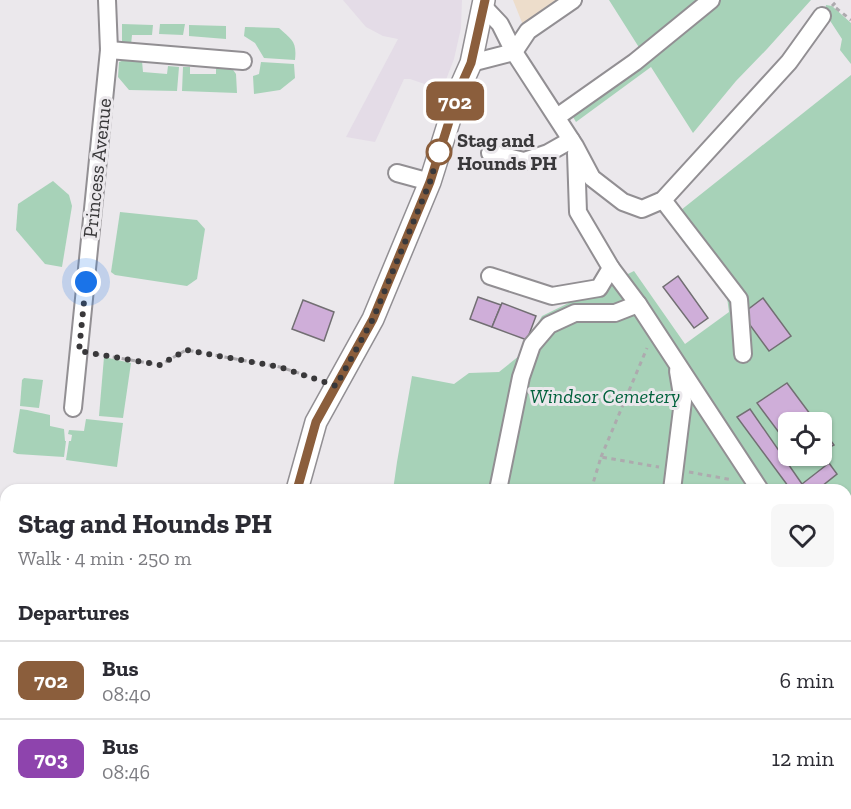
<!DOCTYPE html>
<meta charset="utf-8">
<style>
:root{--surface:#fff;--page:#f7f7f7;--text:#2b2b33;--muted:#7c7c81;--line:#e1e1e2}
body{margin:0;font-family:"Zilla Slab",serif;background:var(--page);color:var(--text);height:100vh;display:flex;flex-direction:column;font-size:22px;white-space:nowrap}
*{box-sizing:border-box;margin:0}
p{font-size:20px;color:var(--muted)}
.icon{flex:none;width:33px;height:33px;fill:none;stroke:currentColor;stroke-width:2;stroke-linecap:round;stroke-linejoin:round}
.map{position:relative;flex:1;overflow:hidden}
.sheet{position:absolute;left:0px;top:484px;width:852px;height:326px;display:flex;flex-direction:column;background:var(--surface);border-radius:18px 18px 0 0;box-shadow:0 2px 4px #0004}
.sheet>*{flex:none}
.badge{padding:0 12px;border-radius:9px;font-size:21px;line-height:39px}
.fabs{position:absolute;left:778px;top:412px;display:grid;gap:12px}
.fabs a{display:grid;place-items:center;width:54px;height:54px;border-radius:9px;background:var(--surface);box-shadow:0 2px 4px #0004;font-size:30px}
.you{position:absolute;width:30px;height:30px;margin:-15px;border:4px solid #fff;border-radius:50%;background:#1a73e8;box-shadow:0 0 0 9px #1a73e833}
.map>.badge{position:absolute;translate:-50% -50%;box-shadow:0 0 0 3px #fff}
h2{padding:0 18px;font-size:22px;line-height:54px}
.round{display:grid;place-items:center;flex:none;width:63px;height:63px;border-radius:9px;background:var(--page)}
.headline{display:flex;align-items:center;justify-content:space-between;height:102px;padding:0 18px}
h1{font-size:28px;font-weight:700;line-height:45px}
ul{padding:0;list-style:none}
li{display:flex;align-items:center;gap:18px;height:78px;padding:0 18px;border-top:2px solid var(--line)}
li div{flex:1}
li b{display:block;font-size:22px}
li em{font-style:normal}
li .badge{min-width:66px;font-weight:700;text-align:center}
.map>svg:first-child{display:block}
.commercial{fill:#edddcb}
.built{fill:#e4dce7}
.green{fill:#a7d2b8;fill-rule:evenodd}
.building{fill:#cfaed9;stroke:#726f73;stroke-width:1.5}
.lines{fill:none;stroke-linecap:round;stroke-linejoin:round}
.minor-casing{stroke:#928f93;stroke-width:20}
.major-casing{stroke:#928f93;stroke-width:24}
.path{stroke:#adaaae;stroke-width:3;stroke-dasharray:4.5 4.5;stroke-linecap:butt}
.minor{stroke:#fff;stroke-width:16}
.major{stroke:#fff;stroke-width:21}
.line-casing{stroke:#fff;stroke-width:14}
.line{stroke:#8b5e3c;stroke-width:9}
.walk{stroke:#39383a;stroke-width:6;stroke-dasharray:0 10.8}
.stop-dot{fill:#fff;stroke:#8b5e3c;stroke-width:3}
.labels{text-anchor:middle;stroke-width:6;stroke-linejoin:round;paint-order:stroke}
.stop-label{font-size:20px;font-weight:bold;fill:#39383a;stroke:#ebe8ec;text-anchor:start}
.street-label{font-size:20px;fill:#39383a;stroke:#ebe8ec}
.park-label{font-size:20px;font-style:italic;fill:#01613c;stroke:#ebe8ec}
</style>
<div class="map">
<svg width="851" height="809" viewBox="0 0 851 809">
<rect width="100%" height="100%" fill="#ebe8ec"/>
<!-- commercial -->
<polygon class="commercial" points="513,0 556,0 555,8 525,30"/>
<!-- built -->
<polygon class="built" points="343,0 462,0 461,28 454,59 442,90 410,79 404,79 375,142 346,137 398,39 383,36 366,27"/>
<!-- green -->
<g class="green">
<polygon points="609,0 811,0 767,49 736,81 693,133 651,67 576,122 565,103 640,49"/>
<polygon points="826,5 832,6 851,23 851,64 840,50 842,39 825,13"/>
<polygon points="122,24 153,25 152,35 132,35 131,45 122,44"/>
<polygon points="160,24 185,24 183,35 159,34"/>
<polygon points="189,25 226,26 226,39 189,36"/>
<path d="M245 27 279 28C292 40 297 41 295 60L264 58 255 43 244 36Z"/>
<polygon points="127,59 142,61 143,72 167,74 168,66 179,67 177,91 129,90 118,77 119,62"/>
<polygon points="261,62 294,64 295,78 280,90 254,94 253,76 259,74"/>
<polygon points="216,66 231,67 236,74 237,93 182,91 183,67 190,67 190,74 216,74"/>
<path d="M851 75V567L846 561V490H393L397 462 412 376 454 384 469 373 499 372 519 356 542 316 634 271 685 344 729 312 726 290 671 218ZM789 423H822V456H789Z"/>
<polygon points="53,181 69,195 72,206 62,267 45,264 16,230 18,204"/>
<polygon points="120,212 197,220 205,229 197,279 187,286 115,275 111,272"/>
<polygon points="104,357 131,363 123,418 99,416"/>
<polygon points="24,378 43,380 39,408 20,406 22,380"/>
<path d="M20 409C30 410 39 413 50 415V426L64 429 65 441H66L64 457 17 454 13 452Z"/>
<polygon points="86,419 123,423 117,467 66,460 69,441 71,441 72,435 68,434 69,430 84,431"/>
<polygon points="851,625 851,809 778,809 779,804 846,804 846,632"/>
<rect x="66" y="804" width="85" height="5"/>
<polygon points="391,804 755,804 754,809 391,809"/>
</g>
<!-- building -->
<g class="building">
<polygon points="678,276 708,318 694,328 663,287"/>
<polygon points="478,297 501,305 492,327 470,319"/>
<polygon points="763,298 791,336 769,351 742,314"/>
<polygon points="303,300 334,312 324,341 292,329"/>
<polygon points="502,303 536,316 527,340 492,327"/>
<polygon points="787,383 816,422 820,419 828,430 825,433 834,445 822,451 822,423 789,423 789,446 757,403"/>
<polygon points="750,409 802,484 807,490 791,490 737,417"/>
<polygon points="829,463 837,474 817,490 807,490 802,484"/>
</g>
<g class="lines">
<defs>
<g id="minor">
<polyline points="483,6 500,24 514,52 528,31 573,0"/>
<polyline points="109,50 243,61"/>
<polyline points="471,63 514,52 575,146 592,178 623,202 642,209 663,200 789,62 822,16"/>
<polyline points="557,117 635,62 711,0"/>
<polyline points="490,153 524,161 548,153 571,140"/>
<polyline points="397,173 430,182"/>
<polyline points="663,200 739,299 743,354"/>
<polyline points="611,268 638,304 760,490"/>
<polyline points="490,276 552,296 599,288 611,268 578,212 576,153"/>
<polyline points="73,408 109,50 107,0"/>
<polyline points="498,490 521,377 532,345 549,325 575,313 615,313 638,304"/>
<polyline points="672,490 683,401 678,371"/>
<polyline points="0,655 6,655"/>
<polyline points="58,804 58,809"/>
<polyline points="159,804 159,809"/>
<polyline points="462,804 465,809"/>
<polyline points="501,809 503,804"/>
<polyline points="618,809 619,804"/>
<polyline points="756,809 757,804"/>
</g>
<g id="major">
<polyline points="297,490 316,422 373,319 430,182 459,90 471,63 484,0"/>
<polyline points="279,809 279,804"/>
</g>
</defs>
<!-- minor casing -->
<use href="#minor" class="minor-casing"/>
<!-- major casing -->
<use href="#major" class="major-casing"/>
<!-- path -->
<g class="path">
<polyline points="832,6 838,0"/>
<polyline points="836,8 851,20"/>
<polyline points="95,354 160,365 186,350 280,367 320,380"/>
<polyline points="601,457 647,348"/>
<polyline points="689,472 733,480"/>
<polyline points="591,490 601,457 659,467"/>
<polyline points="560,809 560,804"/>
</g>
<!-- minor -->
<use href="#minor" class="minor"/>
<!-- major -->
<use href="#major" class="major"/>
</g>
<g class="lines">
<defs>
<polyline id="line" points="297,490 316,422 373,319 430,182 459,90 471,63 485,0"/>
</defs>
<!-- line casing -->
<use href="#line" class="line-casing"/>
<!-- line -->
<use href="#line" class="line"/>
<!-- walk -->
<polyline class="walk" points="86,282 79,351 160,365 186,350 280,367 336,386 373,319 430,182 441,145 439,152"/>
</g>
<!-- markers -->
<circle class="stop-dot" cx="439" cy="152" r="12"/>
<g class="labels">
<!-- stop labels -->
<g class="stop-label">
<text x="457" y="147">Stag and<tspan x="457" dy="23">Hounds PH</tspan></text>
</g>
<!-- street labels -->
<g class="street-label">
<text transform="translate(97 168) rotate(-84)" y="7">Princess Avenue</text>
</g>
<!-- park labels -->
<g class="park-label">
<text x="605" y="403">Windsor Cemetery</text>
</g>
</g>
</svg>
<div class="fabs">
<a><svg class="icon" aria-label="locate" viewBox="0 0 24 24"><circle cx="12" cy="12" r="6"/><path d="M12 2v4M12 18v4M2 12h4M18 12h4"/></svg></a>
</div>
<div class="you" style="left:86px;top:282px"></div>
<b class="badge" style="left:455px;top:101px;background:#8b5e3c;color:#fff">702</b>
<section class="sheet">
<div class="headline"><div><h1>Stag and Hounds PH</h1><p>Walk · 4 min · 250 m</p></div><a class="round"><svg class="icon" aria-label="heart" viewBox="0 0 24 24"><path d="M12 20l-8-8c-3-5 5-10 8-4 3-6 11-1 8 4z"/></svg></a></div>
<h2>Departures</h2>
<ul>
<li><span class="badge" style="background:#8b5e3c;color:#fff">702</span><div><b>Bus</b><p>08:40</p></div><em>6 min</em></li>
<li><span class="badge" style="background:#8e44ad;color:#fff">703</span><div><b>Bus</b><p>08:46</p></div><em>12 min</em></li>
</ul>
</section>
</div>
